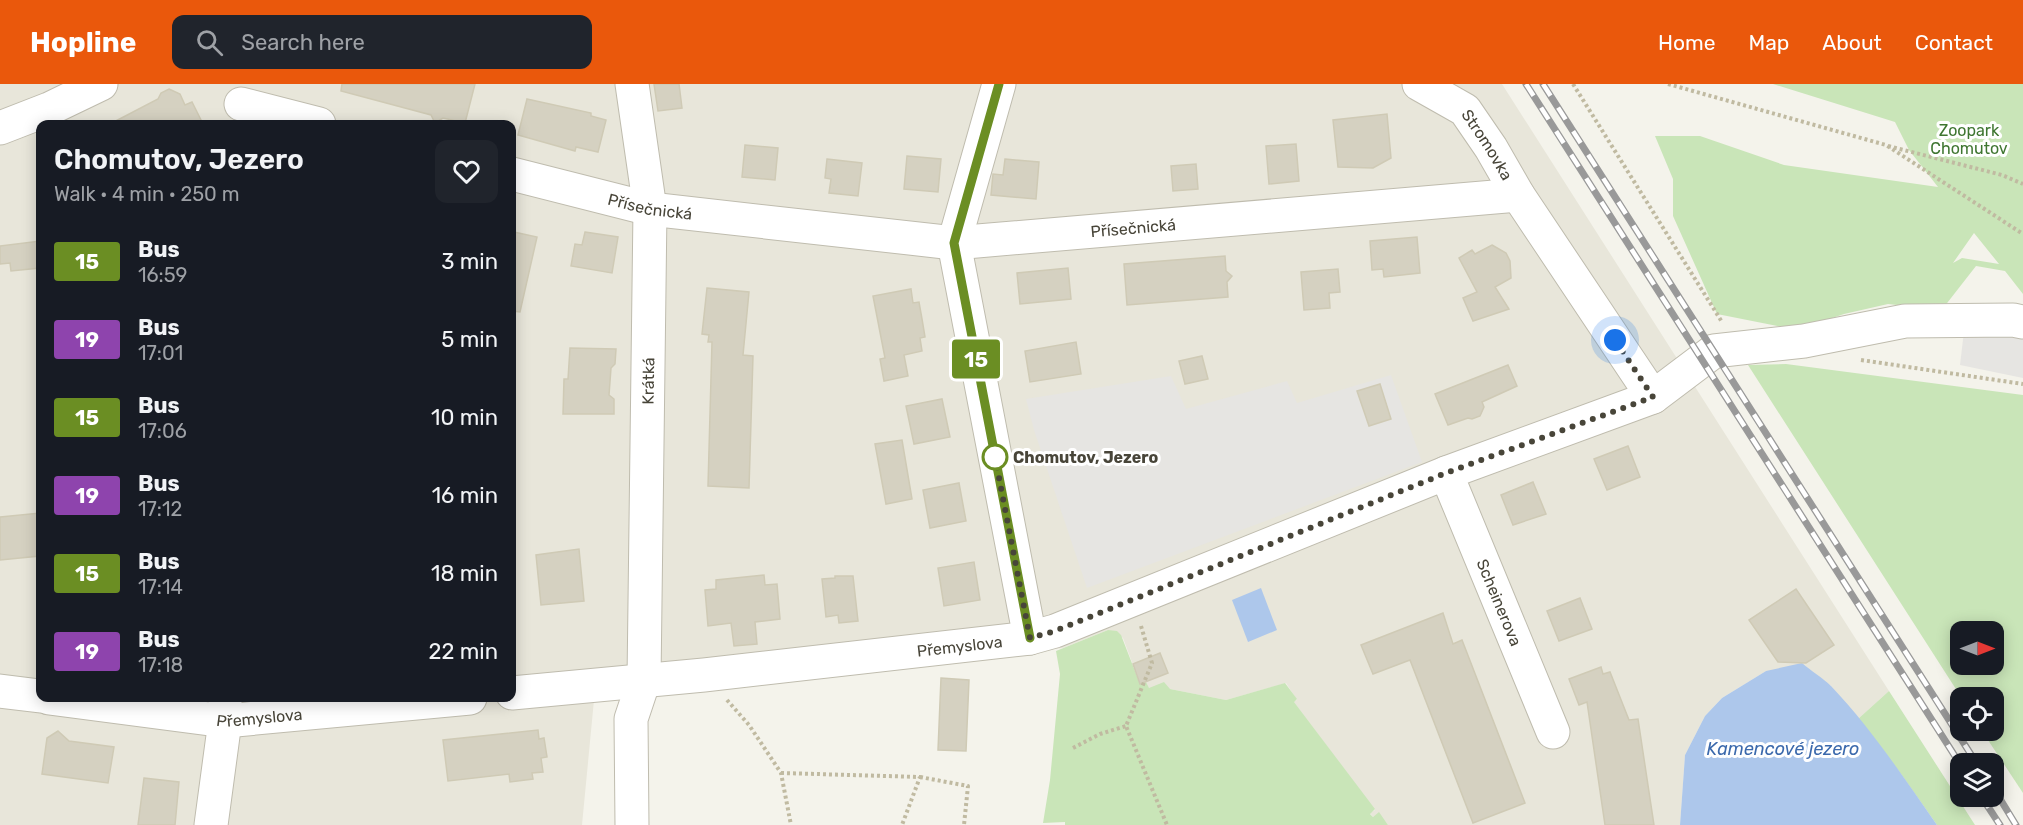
<!DOCTYPE html>
<meta charset="utf-8">
<style>
:root{--surface:#171b24;--page:#20242c;--text:#f1f3f6;--muted:#9ea1a6;--accent:#ea580c}
body{margin:0;font-family:Rubik,sans-serif;background:var(--page);color:var(--text);height:100vh;display:flex;flex-direction:column;font-size:22px;white-space:nowrap}
*{box-sizing:border-box;margin:0}
p{font-size:20px;color:var(--muted)}
.icon{flex:none;width:33px;height:33px;fill:none;stroke:currentColor;stroke-width:2;stroke-linecap:round;stroke-linejoin:round}
.map{position:relative;flex:1;overflow:hidden}
.side{position:absolute;left:36px;top:36px;width:480px;height:582px;display:flex;flex-direction:column;background:var(--surface);border-radius:12px;box-shadow:0 3px 15px #0003}
.side>*{flex:none}
.badge{padding:0 12px;border-radius:4px;font-size:21px;line-height:39px}
.needle{width:39px;rotate:90deg}
.tools{position:absolute;left:1950px;top:537px;display:grid;gap:12px}
.tools a{display:grid;place-items:center;width:54px;height:54px;border-radius:12px;background:var(--surface);box-shadow:0 3px 15px #0003;font-size:30px}
.you{position:absolute;width:30px;height:30px;margin:-15px;border:4px solid #fff;border-radius:50%;background:#1a73e8;box-shadow:0 0 0 9px #1a73e833}
.map>.badge{position:absolute;translate:-50% -50%;box-shadow:0 0 0 3px #fff}
.round{display:grid;place-items:center;flex:none;width:63px;height:63px;border-radius:12px;background:var(--page)}
.head{display:flex;align-items:center;justify-content:space-between;height:102px;padding:0 18px}
h1{font-size:28px;font-weight:600;line-height:45px}
ul{padding:0;list-style:none}
li{display:flex;align-items:center;gap:18px;height:78px;padding:0 18px}
li div{flex:1}
li b{display:block;font-size:22px}
li em{font-style:normal}
li .badge{min-width:66px;font-weight:700;text-align:center}
header{display:flex;align-items:center;gap:36px;box-sizing:border-box;height:84px;padding:0 30px;background:var(--accent);color:#fff}
header strong{font-size:28px}
nav{display:flex;gap:33px;margin-inline-start:auto;font-size:21px}
.search{width:420px;height:54px;background:var(--page);display:flex;align-items:center;gap:15px;box-sizing:border-box;padding:0 21px;border-radius:12px;color:var(--muted);font-size:22px}
.map>svg:first-child{display:block}
.residential{fill:#e8e6da;fill-rule:evenodd}
.green{fill:#c9e5b8;fill-rule:evenodd}
.parking{fill:#e6e5e2}
.water{fill:#adc7eb}
.building{fill:#d5d1c1;stroke:#cfcab5;stroke-width:1.5}
.lines{fill:none;stroke-linecap:round;stroke-linejoin:round}
.minor-casing{stroke:#bfbcae;stroke-width:35}
.path{stroke:#c0baa1;stroke-width:4;stroke-dasharray:3 3;stroke-linecap:butt}
.minor{stroke:#fff;stroke-width:33}
.rail-casing{stroke:#999;stroke-width:7}
.rail{stroke:#fff;stroke-width:4.5;stroke-dasharray:14;stroke-linecap:butt}
.line-casing{stroke:#fff;stroke-width:14}
.line{stroke:#6b8e23;stroke-width:9}
.walk{stroke:#484539;stroke-width:6;stroke-dasharray:0 10.8}
.stop-dot{fill:#fff;stroke:#6b8e23;stroke-width:3}
.labels{text-anchor:middle;stroke-width:6;stroke-linejoin:round;paint-order:stroke}
.park-label{font-size:16px;fill:#3f7631;stroke:#fff}
.street-label{font-size:16px;fill:#484539;stroke:#fff}
.stop-label{font-size:16px;font-weight:bold;fill:#484539;stroke:#fff;text-anchor:start}
.water-label{font-size:18px;font-style:italic;fill:#3b69ac;stroke:#fff}
</style>
<header>
<strong>Hopline</strong>
<div class="search"><svg class="icon" aria-label="search" viewBox="0 0 24 24"><circle cx="10" cy="10" r="6"/><path d="M15 15l6 6"/></svg>Search here</div>
<nav><a>Home</a><a>Map</a><a>About</a><a>Contact</a></nav>
</header>
<div class="map">
<svg width="2023" height="741" viewBox="0 0 2023 741">
<rect width="100%" height="100%" fill="#f4f3eb"/>
<!-- residential -->
<path class="residential" d="M0 0H1502L1889 607 1858 635 1830 601 1766 587 1722 614 1705 632 1685 671 1680 741H1388L1379 729 1373 733 1370 729 1375 726 1293 617 1297 616 1286 599 1226 616 1170 605 1149 604 1140 600 1123 554 1108 546 1063 564 594 616 582 741H0ZM40 40H512V614H40Z"/>
<!-- green -->
<g class="green">
<path d="M1773 0H2023V210L2005 187 1976 182 1944 223 1934 225 1888 220 1844 230 1797 246 1717 230 1673 132V95L1655 52H1700L1784 81 1938 103 1909 66 1895 38ZM1974 149 1999 180 1962 174 1953 179Z"/>
<path d="M1786 280 2023 311V709L1982 647 1994 646V614L1961 613 1748 281ZM1960 548H1994V580H1960Z"/>
<polygon points="1108,546 1117,547 1121,551 1140,600 1146,598 1149,604 1164,598 1170,605 1226,616 1285,599 1297,615 1294,618 1375,725 1370,730 1373,733 1379,728 1388,741 1065,741 1065,738 1043,739 1050,696 1060,590 1056,567"/>
<polygon points="1889,607 1975,741 1937,741 1901,690 1858,635"/>
</g>
<!-- parking -->
<g class="parking">
<polygon points="1964,247 2023,253 2023,294 1960,281"/>
<polygon points="1391,291 1422,378 1087,504 1034,346 1026,315 1171,292 1186,325 1287,297 1297,319"/>
</g>
<!-- water -->
<g class="water">
<polygon points="1261,504 1277,546 1248,558 1232,516"/>
<path d="M1802 579C1811 587 1823 594 1831 602 1871 644 1904 694 1937 741H1680L1685 671 1705 632 1722 614 1766 587Z"/>
</g>
<!-- building -->
<g class="building">
<polygon points="342,0 475,0 465,39 443,34 435,39 431,31 341,7"/>
<polygon points="654,0 679,0 682,24 658,27"/>
<polygon points="169,5 180,10 185,21 192,18 203,40 110,40 158,15 161,9"/>
<polygon points="527,15 591,29 591,32 606,36 598,68 576,63 575,67 518,51"/>
<polygon points="1387,30 1391,74 1373,84 1338,83 1333,36"/>
<polygon points="1296,60 1299,97 1269,100 1266,62"/>
<polygon points="745,61 778,64 775,96 742,93"/>
<polygon points="907,72 941,75 938,108 904,105"/>
<polygon points="827,75 862,79 858,112 829,109 831,95 825,94"/>
<polygon points="1005,75 1039,78 1036,115 991,111 993,90 1003,91"/>
<polygon points="1196,80 1198,105 1173,107 1171,82"/>
<polygon points="514,148 537,153 520,228 512,227 512,149 514,149"/>
<polygon points="585,148 618,153 612,189 571,182 575,160 582,161"/>
<polygon points="1417,153 1420,189 1384,193 1383,185 1372,186 1370,157"/>
<polygon points="40,157 40,184 11,187 10,179 0,180 0,162"/>
<polygon points="1492,161 1506,169 1510,177 1511,194 1495,203 1509,225 1473,237 1463,214 1477,208 1459,174 1472,166 1475,170"/>
<polygon points="1225,172 1226,187 1232,192 1227,198 1228,213 1127,221 1124,180"/>
<polygon points="1068,184 1071,215 1020,220 1017,189"/>
<polygon points="1338,185 1340,208 1329,209 1330,224 1304,226 1301,188"/>
<polygon points="707,204 749,208 743,271 753,272 749,404 708,402 712,258 708,258 709,251 702,250"/>
<polygon points="911,205 913,219 919,218 922,235 925,253 920,254 922,267 904,271 908,292 884,297 880,275 885,274 873,212"/>
<polygon points="1076,258 1081,290 1030,298 1025,267"/>
<polygon points="570,264 616,265 615,280 611,284 609,311 614,315 614,330 563,330 564,295 568,295"/>
<polygon points="1202,272 1208,295 1185,300 1179,277"/>
<polygon points="1508,281 1517,302 1482,318 1484,323 1480,332 1472,335 1468,334 1448,341 1435,310"/>
<polygon points="1380,300 1391,335 1369,342 1357,307"/>
<polygon points="942,315 950,353 914,360 906,322"/>
<polygon points="902,356 912,415 886,420 875,360"/>
<polygon points="1628,362 1640,393 1607,406 1594,375"/>
<polygon points="1533,398 1546,430 1513,441 1501,411"/>
<polygon points="959,399 966,437 930,444 923,406"/>
<polygon points="40,429 40,472 0,476 0,433"/>
<polygon points="579,465 584,517 541,521 536,471"/>
<polygon points="974,478 980,516 944,522 938,484"/>
<polygon points="764,491 765,501 777,500 780,535 755,538 757,560 734,562 731,539 708,542 705,506 716,505 716,496"/>
<polygon points="835,492 853,492 858,537 839,539 838,531 826,533 822,495 835,494"/>
<polygon points="1796,505 1834,561 1806,579 1778,578 1749,536"/>
<polygon points="1580,514 1592,545 1559,557 1547,527"/>
<polygon points="1443,529 1453,560 1462,556 1525,719 1473,739 1410,576 1373,590 1361,561"/>
<polygon points="1160,569 1168,589 1140,600 1133,580"/>
<polygon points="1601,583 1603,590 1610,588 1629,636 1638,635 1654,741 1605,741 1587,618 1579,621 1569,595"/>
<polygon points="941,594 969,596 966,667 938,666"/>
<polygon points="538,646 539,655 544,654 547,673 541,674 543,688 532,689 533,695 510,698 509,690 448,697 443,656"/>
<polygon points="58,647 69,657 114,663 108,699 42,690 47,654"/>
<polygon points="144,694 179,698 175,741 138,741"/>
</g>
<g class="lines">
<defs>
<g id="minor">
<polyline points="632,0 650,125 644,596 631,635 632,741"/>
<polyline points="999,0 954,159 1030,554"/>
<path id="s1" d="M1419 0 1465 26 1491 64 1518 111 1653 313"/>
<polyline points="241,20 319,40"/>
<polyline points="0,44 49,25 101,0"/>
<path id="s2" d="M512 90 650 125 954 159 1518 111"/>
<path id="s3" d="M1446 389 1553 648"/>
<polyline points="0,607 40,612"/>
<path id="s4" d="M512 609 704 591 1030 554 1055 547 1446 389 1653 313 1714 267 1804 257 1905 237 2013 236 2023 238"/>
<path id="s5" d="M49 614 225 637 470 614"/>
<polyline points="211,741 225,637 225,614"/>
</g>
</defs>
<!-- minor casing -->
<use href="#minor" class="minor-casing"/>
<!-- path -->
<g class="path">
<polyline points="1573,0 1722,238"/>
<polyline points="1668,0 1886,61 2023,150"/>
<polyline points="1888,62 2002,91 2023,100"/>
<polyline points="1861,276 2023,300"/>
<polyline points="1141,542 1152,579 1126,642 1167,741"/>
<polyline points="727,616 749,641 781,689 791,741"/>
<polyline points="1073,664 1100,650 1126,642"/>
<polyline points="781,689 920,693 902,741"/>
<polyline points="920,693 968,702 964,741"/>
</g>
<!-- minor -->
<use href="#minor" class="minor"/>
<defs>
<g id="rail">
<polyline points="1526,0 1960,680"/>
<polyline points="1543,0 1977,680"/>
<polyline points="1994,705 2016,741"/>
<polyline points="1981,712 2000,741"/>
</g>
</defs>
<!-- rail casing -->
<use href="#rail" class="rail-casing"/>
<!-- rail -->
<use href="#rail" class="rail"/>
</g>
<g class="lines">
<defs>
<polyline id="line" points="999,0 954,159 1030,554"/>
</defs>
<!-- line casing -->
<use href="#line" class="line-casing"/>
<!-- line -->
<use href="#line" class="line"/>
<!-- walk -->
<polyline class="walk" points="995,373 1030,554 1055,547 1446,389 1653,313 1615,256"/>
</g>
<!-- markers -->
<circle class="stop-dot" cx="995" cy="373" r="12"/>
<g class="labels">
<!-- park labels -->
<g class="park-label">
<text x="1969" y="52">Zoopark<tspan x="1969" dy="18">Chomutov</tspan></text>
</g>
<!-- street labels -->
<g class="street-label">
<text dy="6" stroke="none"><textPath href="#s1" startOffset="94">Stromovka</textPath></text>
<text dy="6" stroke="none"><textPath href="#s2" startOffset="142">Přísečnická</textPath></text>
<text dy="6" stroke="none"><textPath href="#s2" startOffset="628">Přísečnická</textPath></text>
<text transform="translate(648 297) rotate(-89)" y="6">Krátká</text>
<text dy="6" stroke="none"><textPath href="#s3" startOffset="140">Scheinerova</textPath></text>
<text dy="6" stroke="none"><textPath href="#s4" startOffset="450">Přemyslova</textPath></text>
<text dy="6" stroke="none"><textPath href="#s5" startOffset="212">Přemyslova</textPath></text>
</g>
<!-- stop labels -->
<g class="stop-label">
<text x="1013" y="379">Chomutov, Jezero</text>
</g>
<!-- water labels -->
<g class="water-label">
<text x="1783" y="671">Kamencové jezero</text>
</g>
</g>
</svg>
<div class="tools">
<a><svg class="needle" viewBox="-14 -14 28 28"><path d="M0-13l5 13h-10z" fill="#e53935"/><path d="M0 13l5-13h-10z" fill="#9ea1a6"/></svg></a>
<a><svg class="icon" aria-label="locate" viewBox="0 0 24 24"><circle cx="12" cy="12" r="6"/><path d="M12 2v4M12 18v4M2 12h4M18 12h4"/></svg></a>
<a><svg class="icon" aria-label="layers" viewBox="0 0 24 24"><path d="M12 4l9 5-9 5-9-5zM3 14l9 5 9-5"/></svg></a>
</div>
<div class="you" style="left:1615px;top:256px"></div>
<b class="badge" style="left:976px;top:275px;background:#6b8e23;color:#fff">15</b>
<section class="side">
<div class="head"><div><h1>Chomutov, Jezero</h1><p>Walk · 4 min · 250 m</p></div><a class="round"><svg class="icon" aria-label="heart" viewBox="0 0 24 24"><path d="M12 20l-8-8c-3-5 5-10 8-4 3-6 11-1 8 4z"/></svg></a></div>
<ul>
<li><span class="badge" style="background:#6b8e23;color:#fff">15</span><div><b>Bus</b><p>16:59</p></div><em>3 min</em></li>
<li><span class="badge" style="background:#8e44ad;color:#fff">19</span><div><b>Bus</b><p>17:01</p></div><em>5 min</em></li>
<li><span class="badge" style="background:#6b8e23;color:#fff">15</span><div><b>Bus</b><p>17:06</p></div><em>10 min</em></li>
<li><span class="badge" style="background:#8e44ad;color:#fff">19</span><div><b>Bus</b><p>17:12</p></div><em>16 min</em></li>
<li><span class="badge" style="background:#6b8e23;color:#fff">15</span><div><b>Bus</b><p>17:14</p></div><em>18 min</em></li>
<li><span class="badge" style="background:#8e44ad;color:#fff">19</span><div><b>Bus</b><p>17:18</p></div><em>22 min</em></li>
</ul>
</section>
</div>
